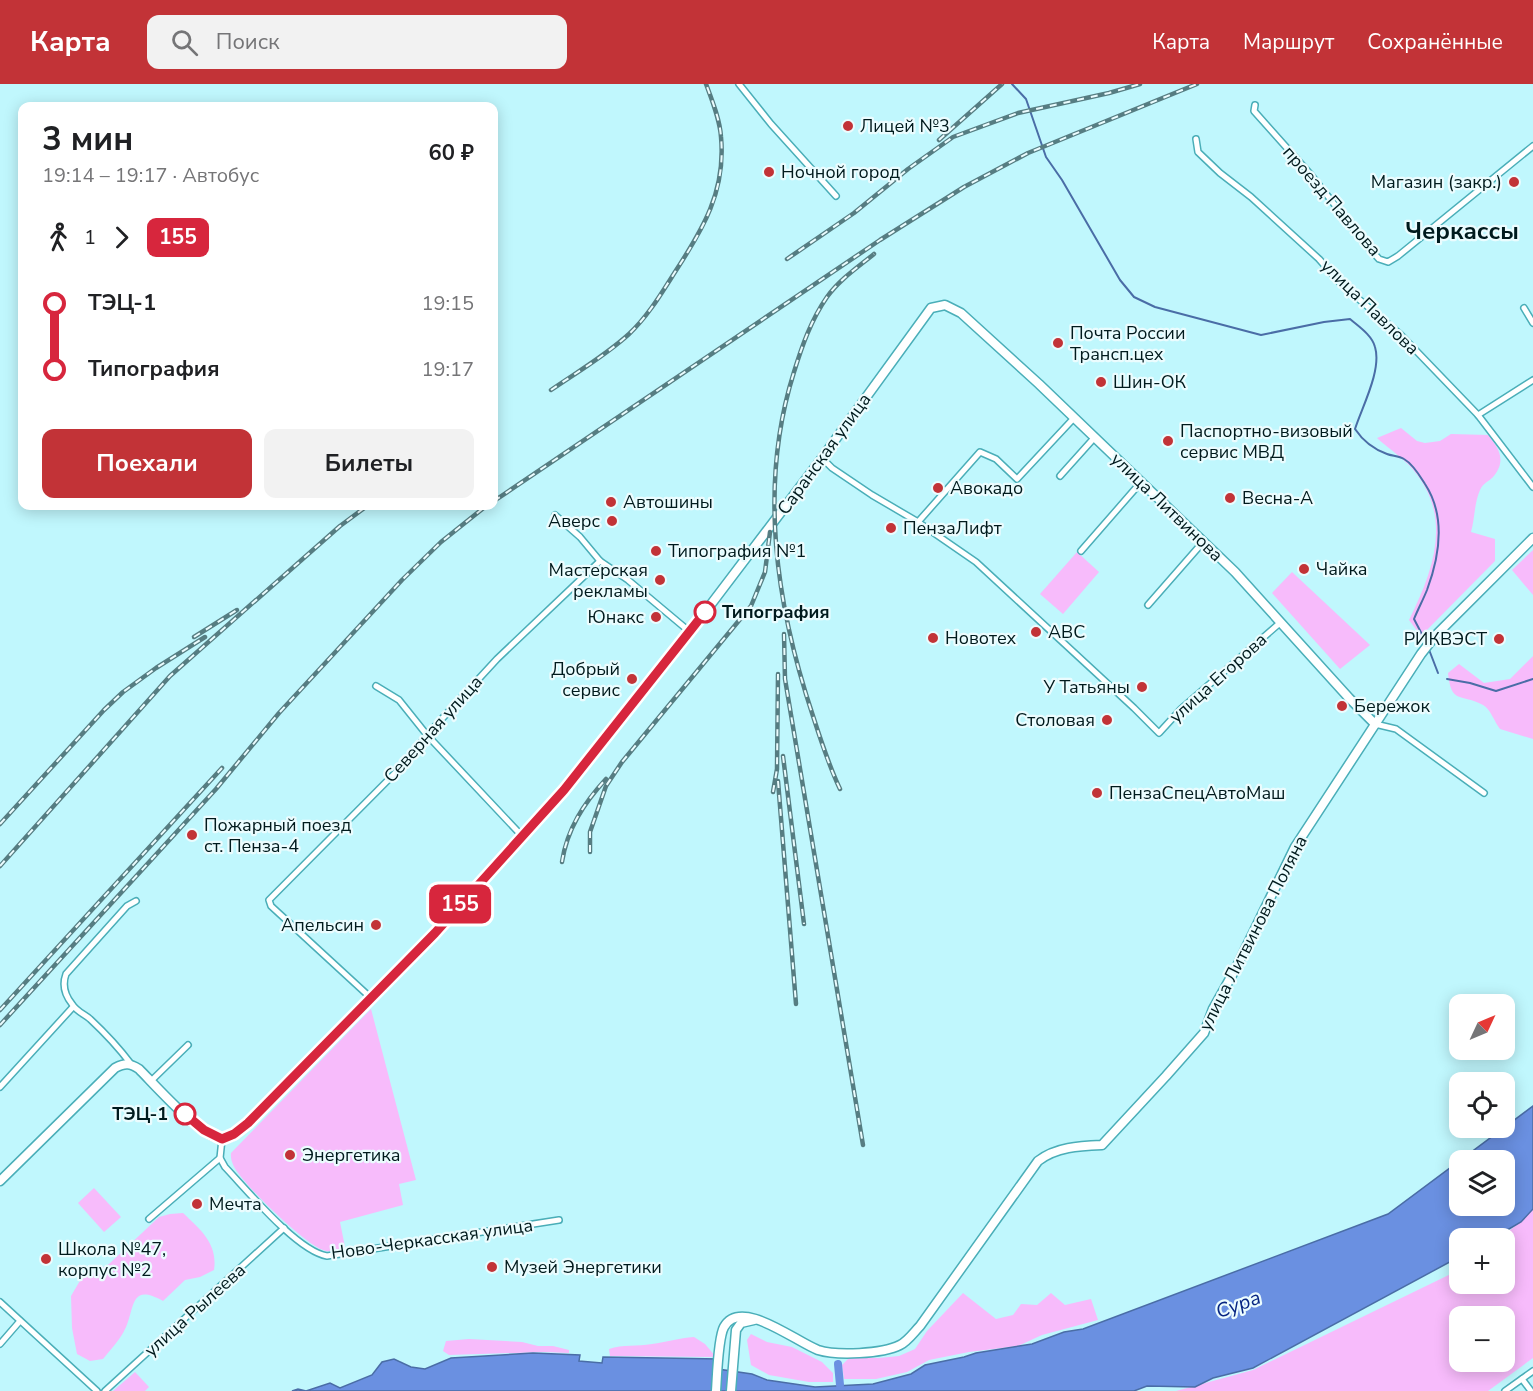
<!DOCTYPE html>
<html lang="ru">
<meta charset="utf-8">
<style>
:root{--surface:#fff;--page:#f2f2f2;--text:#202124;--muted:#757577;--accent:#c23337}
body{margin:0;font-family:"Nunito Sans",sans-serif;background:var(--page);color:var(--text);height:100vh;display:flex;flex-direction:column;font-size:22px;white-space:nowrap}
*{box-sizing:border-box;margin:0}
p{font-size:20px;color:var(--muted)}
.icon{flex:none;width:33px;height:33px;fill:none;stroke:currentColor;stroke-width:2;stroke-linecap:round;stroke-linejoin:round}
.map{position:relative;flex:1;overflow:hidden}
.side{position:absolute;left:18px;top:18px;width:480px;height:408px;display:flex;flex-direction:column;background:var(--surface);border-radius:12px;box-shadow:0 3px 15px #0003}
.side>*{flex:none}
.badge{padding:0 12px;border-radius:9px;font-size:21px;line-height:39px}
.needle{width:39px;rotate:46deg}
.buttons{position:absolute;left:1449px;top:910px;display:grid;gap:12px}
.buttons a{display:grid;place-items:center;width:66px;height:66px;border-radius:12px;background:var(--surface);box-shadow:0 3px 15px #0003;font-size:30px}
.map>.badge{position:absolute;translate:-50% -50%;box-shadow:0 0 0 3px #fff}
.legs{display:flex;align-items:center;gap:9px;height:66px;padding:0 24px;font-size:20px}
.legs p{margin-inline-start:auto}
.head{display:flex;align-items:center;justify-content:space-between;height:102px;padding:0 24px}
h1{font-size:33px;font-weight:700;line-height:45px}
.primary-button{display:flex;gap:12px;margin-top:auto;padding:12px 24px}
.primary-button a{flex:1;height:69px;border-radius:12px;background:var(--accent);color:#fff;font-size:24px;font-weight:700;line-height:69px;text-align:center}
.primary-button a+a{background:var(--page);color:var(--text)}
ul{padding:0 24px;list-style:none}
li{display:flex;align-items:center;gap:21px;height:66px;font-size:22px}
li i{display:grid;place-items:center;width:9px;height:100%;margin:0 8px;background:currentColor}
li i::after{content:'';width:15px;height:15px;margin:-8px;border:4px solid;border-radius:50%;background:var(--surface)}
li p{margin-inline-start:auto}
li:first-child i{background:linear-gradient(#0000 50%,currentColor 0)}
li:last-child i{background:linear-gradient(currentColor 50%,#0000 0)}
header{display:flex;align-items:center;gap:36px;box-sizing:border-box;height:84px;padding:0 30px;background:var(--accent);color:#fff}
header strong{font-size:28px}
nav{display:flex;gap:33px;margin-inline-start:auto;font-size:21px}
.search{width:420px;height:54px;background:var(--page);display:flex;align-items:center;gap:15px;box-sizing:border-box;padding:0 21px;border-radius:12px;color:var(--muted);font-size:22px}
.map>svg:first-child{display:block}
.green{fill:#f7bbfb;fill-rule:evenodd}
.water{fill:#6a90e1;stroke:#4a6da6;stroke-width:1.5;fill-rule:evenodd}
.lines{fill:none;stroke-linecap:round;stroke-linejoin:round}
.stream{stroke:#4a6da6;stroke-width:2}
.canal{stroke:#6a90e1;stroke-width:8}
.street-casing{stroke:#4aaeb8;stroke-width:8}
.secondary-casing{stroke:#4aaeb8;stroke-width:11}
.street{stroke:#fff;stroke-width:5}
.secondary{stroke:#fff;stroke-width:8}
.rail-casing{stroke:#567d82;stroke-width:4.5}
.rail{stroke:#ebfcfe;stroke-width:2;stroke-dasharray:7;stroke-linecap:butt}
.line-1-casing{stroke:#fff;stroke-width:14}
.line-1{stroke:#d7263d;stroke-width:9}
.poi-dot{fill:#c23337;stroke:#ebfcfe;stroke-width:2}
.stop-1-dot{fill:#fff;stroke:#d7263d;stroke-width:3}
.labels{text-anchor:middle;stroke-width:4.5;stroke-linejoin:round;paint-order:stroke}
.poi-label{font-size:18px;fill:#001a1d;stroke:#ebfcfe;text-anchor:start}
.street-label{font-size:18px;fill:#001a1d;stroke:#ebfcfe}
.stop-label{font-size:18px;font-weight:bold;fill:#001a1d;stroke:#ebfcfe;text-anchor:start}
.water-label{font-size:20px;font-style:italic;fill:#072683;stroke:#ebfcfe}
.district-label{font-size:24px;font-weight:bold;fill:#001a1d;stroke:#ebfcfe}
</style>
<header>
<strong>Карта</strong>
<div class="search"><svg class="icon" aria-label="search" viewBox="0 0 24 24"><circle cx="10" cy="10" r="6"/><path d="M15 15l6 6"/></svg>Поиск</div>
<nav><a>Карта</a><a>Маршрут</a><a>Сохранённые</a></nav>
</header>
<div class="map">
<svg width="1533" height="1307" viewBox="0 0 1533 1307">
<rect width="100%" height="100%" fill="#c0f7fd"/>
<!-- green -->
<g class="green">
<path d="M1401 344 1417 357 1425 359 1440 357 1451 350 1488 351C1499 364 1507 377 1493 393 1488 398 1483 399 1480 406 1474 420 1475 434 1471 448L1495 455V477L1421 552 1409 536C1435 484 1454 429 1409 381 1400 372 1387 363 1377 354Z"/>
<polygon points="1533,466 1533,511 1512,486"/>
<polygon points="1077,468 1099,488 1063,530 1040,510"/>
<polygon points="1292,488 1370,561 1340,585 1272,509"/>
<path d="M1533 572V655L1500 645C1495 639 1490 624 1483 621 1461 609 1451 621 1448 589L1459 580 1484 599 1510 595Z"/>
<path d="M371 925 416 1096 399 1100 403 1121 340 1138 345 1163C339 1165 332 1168 326 1167 308 1164 250 1106 239 1090 234 1084 230 1076 231 1069Z"/>
<polygon points="94,1104 121,1133 104,1148 78,1119"/>
<path d="M1533 1125V1274L1488 1307H1176L1253 1286 1459 1186 1460 1200H1504V1155H1499L1520 1138ZM1460 1233H1504V1278H1460Z"/>
<path d="M183 1129C201 1146 218 1160 214 1186L200 1193 185 1196 163 1217C127 1197 136 1228 123 1249 118 1258 110 1266 103 1275L90 1277 77 1270 72 1244 71 1212 81 1195 109 1180 159 1133 170 1130Z"/>
<polygon points="963,1209 996,1235 1013,1231 1021,1220 1037,1221 1051,1209 1065,1221 1091,1215 1098,1236 1042,1251 1018,1262 969,1268 929,1276 907,1288 876,1295 844,1295 842,1281 850,1273 879,1274 899,1272 915,1265 927,1247"/>
<polygon points="751,1250 767,1258 792,1263 822,1278 833,1289 833,1298 809,1298 769,1291 751,1281 747,1256"/>
<path d="M694 1253 705 1260 716 1273 610 1272 609 1265C623 1260 637 1263 652 1260 666 1258 679 1254 694 1253Z"/>
<polygon points="469,1255 522,1258 538,1262 553,1262 569,1266 569,1269 544,1268 449,1271 443,1267 446,1257"/>
<polygon points="135,1288 149,1303 145,1307 113,1307"/>
</g>
<!-- water -->
<path class="water" d="M1533 1022V1125L1521 1138 1492 1155H1460L1459 1173 1253 1284 1213 1294 1195 1303 1147 1302 1134 1307H292L298 1305 306 1307 330 1299 340 1304 372 1291 382 1278 394 1275 411 1283 425 1285 451 1274 533 1269 580 1271 579 1277 602 1279 603 1273 719 1275 718 1285 752 1290 767 1296 815 1303 873 1300 911 1290 925 1281 964 1273 976 1269 1032 1260 1064 1248 1083 1245 1388 1130ZM1460 1077H1504V1122H1460Z"/>
<g class="lines">
<!-- stream -->
<g class="stream">
<path d="M1012 0 1026 15 1046 73 1062 96 1120 196 1134 213 1155 223 1261 251 1324 238 1350 235C1358 242 1372 251 1375 263 1382 286 1362 323 1355 345 1363 357 1373 365 1387 370 1392 372 1399 372 1404 375 1413 380 1420 392 1425 400 1446 432 1440 471 1427 506 1423 516 1418 525 1414 535L1426 558"/>
<polyline points="1428,563 1438,589"/>
<polyline points="1447,595 1470,599 1496,607 1533,595"/>
</g>
<!-- canal -->
<polyline class="canal" points="838,1280 840,1301"/>
<defs>
<g id="street">
<polyline points="739,0 771,40 836,112"/>
<polyline points="1255,21 1254,27 1311,91 1369,164 1379,175 1388,178 1398,172 1533,62"/>
<polyline points="1196,55 1198,68 1220,89 1251,113 1319,175 1341,200 1400,250 1478,331 1533,403"/>
<polyline points="1524,224 1533,239"/>
<polyline points="1478,331 1533,296"/>
<polyline points="822,374 832,384 872,411 918,438 976,478 1134,624 1159,649 1181,625 1281,538"/>
<polyline points="1060,392 1095,353"/>
<polyline points="555,431 580,453 600,477 628,496 690,548"/>
<polyline points="918,438 980,368 996,375 1017,395 1074,334"/>
<polyline points="1081,467 1142,397"/>
<polyline points="1148,521 1204,457"/>
<polyline points="376,602 399,616 427,651 522,752"/>
<polyline points="1375,640 1396,645 1484,709"/>
<polyline points="371,914 271,822 269,816 403,681 427,651 497,575 600,477"/>
<path d="M131 980C119 964 105 949 90 935 84 930 76 927 72 920 64 910 62 901 66 890L127 822 136 817"/>
<polyline points="151,997 188,961"/>
<polyline points="0,1003 73,923"/>
<path d="M222 1055 220 1074 225 1083C247 1106 297 1167 327 1172L559 1136"/>
<polyline points="149,1135 220,1074"/>
<polyline points="0,1218 97,1307"/>
<polyline points="0,1260 20,1237"/>
<polyline points="1522,1295 1531,1307"/>
<polyline points="105,1307 284,1144"/>
<polyline points="1505,1307 1533,1287"/>
</g>
<g id="secondary">
<path d="M0 1097 115 984C125 979 130 979 139 985 155 1001 200 1052 220 1054 231 1056 241 1046 248 1039L435 849 564 706 690 548 822 374 931 224 945 221 961 229 1039 300 1235 488 1349 614 1375 640"/>
<path d="M716 1307C717 1293 718 1254 724 1243 741 1213 796 1258 818 1266 837 1272 882 1270 900 1261 908 1257 914 1248 920 1242L1038 1077C1056 1063 1079 1062 1102 1061L1166 992 1204 949 1213 925 1236 884 1295 763 1421 570 1435 552 1533 454"/>
<polyline points="731,1307 736,1246 741,1239 754,1236"/>
</g>
</defs>
<!-- street casing -->
<use href="#street" class="street-casing"/>
<!-- secondary casing -->
<use href="#secondary" class="secondary-casing"/>
<!-- street -->
<use href="#street" class="street"/>
<!-- secondary -->
<use href="#secondary" class="secondary"/>
<defs>
<g id="rail">
<polyline points="939,56 1002,0"/>
<polyline points="787,175 854,129 908,85 953,53 1018,29 1109,9 1140,0"/>
<path d="M551 306C577 288 605 272 629 250 648 232 661 210 675 188 703 145 726 107 721 53 720 36 712 16 706 0"/>
<polyline points="494,417 880,156 964,103 1028,69 1197,0"/>
<polyline points="784,550 785,595 863,1061"/>
<polyline points="194,553 237,526"/>
<polyline points="783,672 804,840"/>
<polyline points="778,697 796,920"/>
<path d="M840 705C829 682 821 657 813 632 776 521 758 402 794 288 802 262 811 236 827 213 839 196 858 183 874 170"/>
<polyline points="773,708 777,685 778,590"/>
<polyline points="0,740 104,626 123,608 156,584 205,553"/>
<polyline points="590,768 590,748 606,702 622,678 751,522 765,488 770,448"/>
<path d="M562 778C567 745 584 719 606 695"/>
<polyline points="0,782 170,592 340,442 367,422"/>
<polyline points="0,926 222,684"/>
<polyline points="0,941 216,705 279,629 402,496 441,458 486,422"/>
</g>
</defs>
<!-- rail casing -->
<use href="#rail" class="rail-casing"/>
<!-- rail -->
<use href="#rail" class="rail"/>
</g>
<g class="lines">
<defs>
<polyline id="line-1" points="185,1030 204,1046 222,1055 234,1050 248,1039 435,849 564,706 705,528"/>
</defs>
<!-- line-1 casing -->
<use href="#line-1" class="line-1-casing"/>
<!-- line-1 -->
<use href="#line-1" class="line-1"/>
</g>
<!-- markers -->
<g class="poi-dot">
<circle cx="848" cy="42" r="6"/>
<circle cx="769" cy="88" r="6"/>
<circle cx="1514" cy="98" r="6"/>
<circle cx="1058" cy="259" r="6"/>
<circle cx="1101" cy="298" r="6"/>
<circle cx="1168" cy="357" r="6"/>
<circle cx="938" cy="404" r="6"/>
<circle cx="1230" cy="414" r="6"/>
<circle cx="611" cy="418" r="6"/>
<circle cx="612" cy="437" r="6"/>
<circle cx="891" cy="444" r="6"/>
<circle cx="656" cy="467" r="6"/>
<circle cx="1304" cy="485" r="6"/>
<circle cx="660" cy="496" r="6"/>
<circle cx="656" cy="533" r="6"/>
<circle cx="1036" cy="548" r="6"/>
<circle cx="933" cy="554" r="6"/>
<circle cx="1499" cy="555" r="6"/>
<circle cx="632" cy="595" r="6"/>
<circle cx="1142" cy="603" r="6"/>
<circle cx="1342" cy="622" r="6"/>
<circle cx="1107" cy="636" r="6"/>
<circle cx="1097" cy="709" r="6"/>
<circle cx="192" cy="751" r="6"/>
<circle cx="376" cy="841" r="6"/>
<circle cx="290" cy="1071" r="6"/>
<circle cx="197" cy="1120" r="6"/>
<circle cx="46" cy="1175" r="6"/>
<circle cx="492" cy="1183" r="6"/>
</g>
<g class="stop-1-dot">
<circle cx="705" cy="528" r="10"/>
<circle cx="185" cy="1030" r="10"/>
</g>
<g class="labels">
<!-- poi labels -->
<g class="poi-label">
<text x="860" y="48">Лицей №3</text>
<text x="781" y="94">Ночной город</text>
<text x="1502" y="104" text-anchor="end">Магазин (закр.)</text>
<text x="1070" y="255">Почта России<tspan x="1070" dy="21">Трансп.цех</tspan></text>
<text x="1113" y="304">Шин-ОК</text>
<text x="1180" y="353">Паспортно-визовый<tspan x="1180" dy="21">сервис МВД</tspan></text>
<text x="950" y="410">Авокадо</text>
<text x="1242" y="420">Весна-А</text>
<text x="623" y="424">Автошины</text>
<text x="600" y="443" text-anchor="end">Аверс</text>
<text x="903" y="450">ПензаЛифт</text>
<text x="668" y="473">Типография №1</text>
<text x="1316" y="491">Чайка</text>
<text x="648" y="492" text-anchor="end">Мастерская<tspan x="648" dy="21">рекламы</tspan></text>
<text x="644" y="539" text-anchor="end">Юнакс</text>
<text x="1048" y="554">ABC</text>
<text x="945" y="560">Новотех</text>
<text x="1487" y="561" text-anchor="end">РИКВЭСТ</text>
<text x="620" y="591" text-anchor="end">Добрый<tspan x="620" dy="21">сервис</tspan></text>
<text x="1130" y="609" text-anchor="end">У Татьяны</text>
<text x="1354" y="628">Бережок</text>
<text x="1095" y="642" text-anchor="end">Столовая</text>
<text x="1109" y="715">ПензаСпецАвтоМаш</text>
<text x="204" y="747">Пожарный поезд<tspan x="204" dy="21">ст. Пенза-4</tspan></text>
<text x="364" y="847" text-anchor="end">Апельсин</text>
<text x="302" y="1077">Энергетика</text>
<text x="209" y="1126">Мечта</text>
<text x="58" y="1171">Школа №47,<tspan x="58" dy="21">корпус №2</tspan></text>
<text x="504" y="1189">Музей Энергетики</text>
</g>
<!-- street labels -->
<g class="street-label">
<text transform="translate(1332 117) rotate(49)" y="6">проезд Павлова</text>
<text transform="translate(1370 223) rotate(44)" y="6">улица Павлова</text>
<text transform="translate(824 370) rotate(-54)" y="6">Саранская улица</text>
<text transform="translate(1167 423) rotate(44)" y="6">улица Литвинова</text>
<text transform="translate(1218 594) rotate(-42)" y="6">улица Егорова</text>
<text transform="translate(433 645) rotate(-48)" y="6">Северная улица</text>
<text transform="translate(1253 849) rotate(-63)" y="6">улица Литвинова Поляна</text>
<text transform="translate(432 1155) rotate(-8)" y="6">Ново-Черкасская улица</text>
<text transform="translate(195 1226) rotate(-42)" y="6">улица Рылеева</text>
</g>
<!-- stop labels -->
<g class="stop-label">
<text x="722" y="534">Типография</text>
<text x="168" y="1036" text-anchor="end">ТЭЦ-1</text>
</g>
<!-- water labels -->
<g class="water-label">
<text transform="translate(1238 1220) rotate(-20)" y="7">Сура</text>
</g>
<!-- district labels -->
<g class="district-label">
<text x="1462" y="155">Черкассы</text>
</g>
</g>
</svg>
<div class="buttons">
<a><svg class="needle" viewBox="-14 -14 28 28"><path d="M0-13l5 13h-10z" fill="#e53935"/><path d="M0 13l5-13h-10z" fill="#757577"/></svg></a>
<a><svg class="icon" aria-label="locate" viewBox="0 0 24 24"><circle cx="12" cy="12" r="6"/><path d="M12 2v4M12 18v4M2 12h4M18 12h4"/></svg></a>
<a><svg class="icon" aria-label="layers" viewBox="0 0 24 24"><path d="M12 4l9 5-9 5-9-5zM3 14l9 5 9-5"/></svg></a>
<a>+</a>
<a>−</a>
</div>
<b class="badge" style="left:460px;top:820px;background:#d7263d;color:#fff">155</b>
<section class="side">
<div class="head"><div><h1>3 мин</h1><p>19:14 – 19:17 · Автобус</p></div><b>60 ₽</b></div>
<div class="legs"><svg class="icon" aria-label="walk" viewBox="0 0 24 24"><circle cx="13" cy="4" r="2"/><path d="M13 8l-2 6 4 7M11 14l-3 7M7 12l3-4h3l4 4"/></svg>1<svg class="icon" aria-label="forward" viewBox="0 0 24 24"><path d="M9 5l7 7-7 7"/></svg><b class="badge" style="background:#d7263d;color:#fff">155</b></div>
<ul>
<li><i style="color:#d7263d"></i><b>ТЭЦ-1</b><p>19:15</p></li>
<li><i style="color:#d7263d"></i><b>Типография</b><p>19:17</p></li>
</ul>
<div class="primary-button"><a>Поехали</a><a>Билеты</a></div>
</section>
</div>
